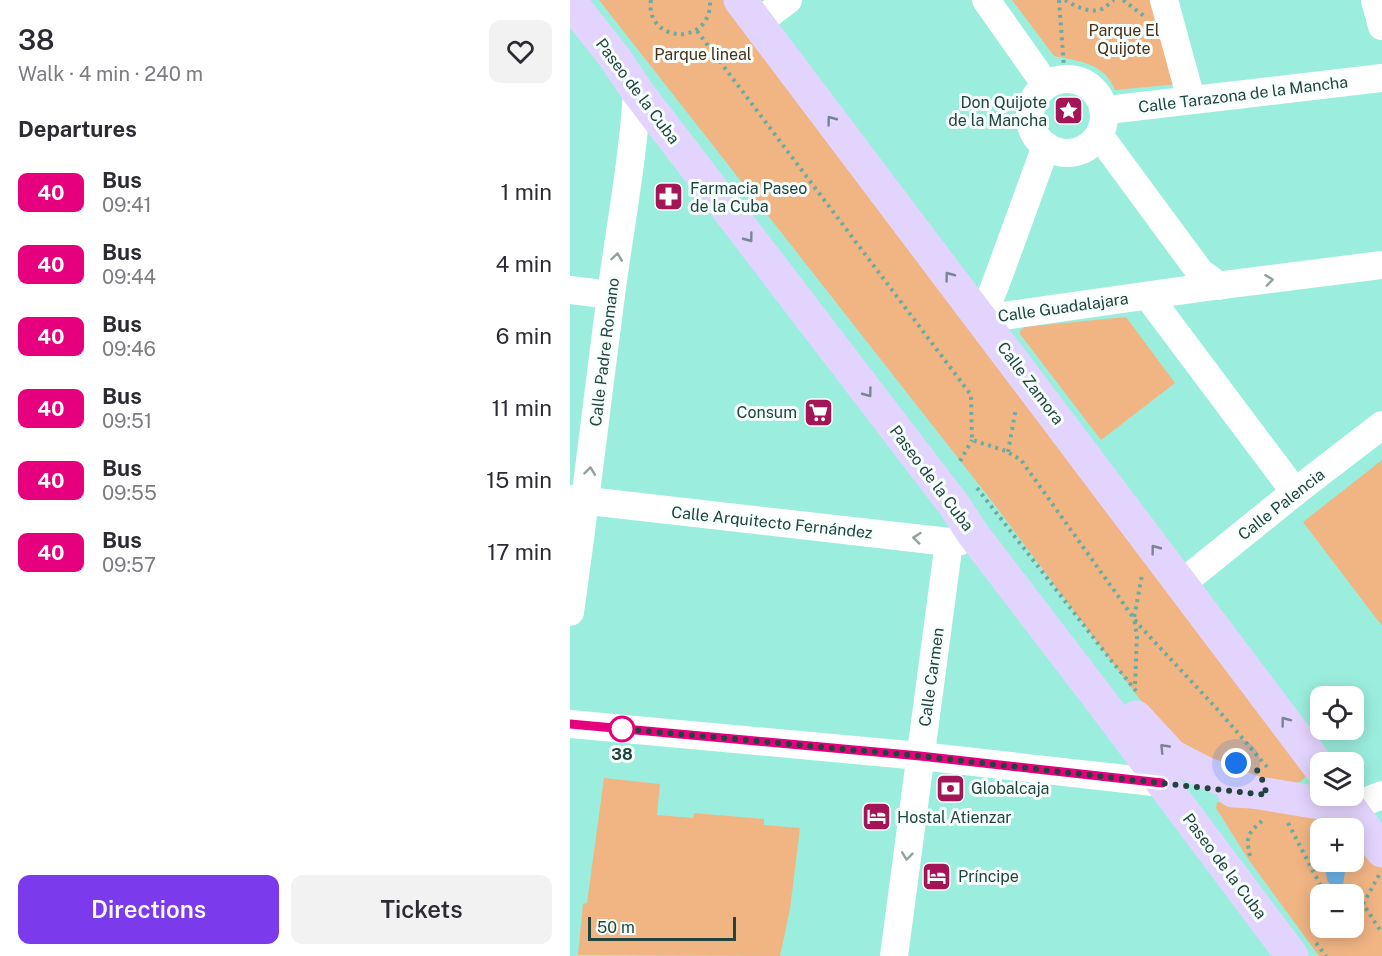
<!DOCTYPE html>
<meta charset="utf-8">
<style>
:root{--surface:#fff;--page:#f2f2f3;--text:#2b2b33;--muted:#7c7c81;--accent:#7c3aed}
body{margin:0;font-family:"Public Sans",sans-serif;background:var(--page);color:var(--text);height:100vh;display:flex;flex-direction:column;font-size:22px;white-space:nowrap}
*{box-sizing:border-box;margin:0}
p{font-size:20px;color:var(--muted)}
.icon{flex:none;width:33px;height:33px;fill:none;stroke:currentColor;stroke-width:2;stroke-linecap:round;stroke-linejoin:round}
.map{position:relative;flex:1;overflow:hidden}
.sheet{display:flex;flex-direction:column;background:var(--surface);width:570px}
.sheet>*{flex:none}
.badge{padding:0 12px;border-radius:9px;font-size:21px;line-height:39px}
.controls{position:absolute;left:740px;top:686px;display:grid;gap:12px}
.controls a{display:grid;place-items:center;width:54px;height:54px;border-radius:12px;background:var(--surface);box-shadow:0 3px 15px #0003;font-size:30px}
.scale{position:absolute;left:18px;bottom:15px;width:148px;box-sizing:border-box;padding-left:6px;border:3px solid #22443e;border-top:0;font-size:16px;line-height:21px;white-space:nowrap;color:#22443e;-webkit-text-stroke:4px #f7fffd;paint-order:stroke}
.you{position:absolute;width:30px;height:30px;margin:-15px;border:4px solid #fff;border-radius:50%;background:#1a73e8;box-shadow:0 0 0 9px #1a73e833}
.map>.badge{position:absolute;translate:-50% -50%;box-shadow:0 0 0 3px #fff}
h2{padding:0 18px;font-size:22px;line-height:54px}
.round{display:grid;place-items:center;flex:none;width:63px;height:63px;border-radius:12px;background:var(--page)}
.summary{display:flex;align-items:center;justify-content:space-between;height:102px;padding:0 18px}
h1{font-size:28px;font-weight:600;line-height:45px}
.button{display:flex;gap:12px;margin-top:auto;padding:12px 18px}
.button a{flex:1;height:69px;border-radius:12px;background:var(--accent);color:#fff;font-size:24px;font-weight:600;line-height:69px;text-align:center}
.button a+a{background:var(--page);color:var(--text)}
ul{padding:0;list-style:none}
li{display:flex;align-items:center;gap:18px;height:72px;padding:0 18px}
li div{flex:1}
li b{display:block;font-size:22px}
li em{font-style:normal}
li .badge{min-width:66px;font-weight:700;text-align:center}
main{display:flex;flex:1;min-height:0}
.map>svg:first-child{display:block}
.green{fill:#f1b584;fill-rule:evenodd}
.water{fill:#6bb5e9}
.lines{fill:none;stroke-linecap:round;stroke-linejoin:round}
.path{stroke:#6caca0;stroke-width:4;stroke-dasharray:3 4.5;stroke-linecap:butt}
.minor{stroke:#fff;stroke-width:28}
.major{stroke:#e3d4fd;stroke-width:33}
.oneway{stroke:#798594}
.oneway2{stroke:#90a29e}
.line-casing{stroke:#fff;stroke-width:14}
.line{stroke:#e6007e;stroke-width:9}
.walk{stroke:#22443e;stroke-width:6;stroke-dasharray:0 10.8}
.stop-dot{fill:#fff;stroke:#e6007e;stroke-width:3}
.labels{text-anchor:middle;stroke-width:6;stroke-linejoin:round;paint-order:stroke}
.park-label{font-size:16px;fill:#4a2f17;stroke:#f7fffd}
.street-label{font-size:16px;fill:#22443e;stroke:#f7fffd}
.poi-label{font-size:16px;fill:#22443e;stroke:#f7fffd;text-anchor:start}
.stop-label{font-size:16px;font-weight:bold;fill:#22443e;stroke:#f7fffd}
</style>
<main>
<section class="sheet">
<div class="summary"><div><h1>38</h1><p>Walk · 4 min · 240 m</p></div><a class="round"><svg class="icon" aria-label="heart" viewBox="0 0 24 24"><path d="M12 20l-8-8c-3-5 5-10 8-4 3-6 11-1 8 4z"/></svg></a></div>
<h2>Departures</h2>
<ul>
<li><span class="badge" style="background:#e6007e;color:#fff">40</span><div><b>Bus</b><p>09:41</p></div><em>1 min</em></li>
<li><span class="badge" style="background:#e6007e;color:#fff">40</span><div><b>Bus</b><p>09:44</p></div><em>4 min</em></li>
<li><span class="badge" style="background:#e6007e;color:#fff">40</span><div><b>Bus</b><p>09:46</p></div><em>6 min</em></li>
<li><span class="badge" style="background:#e6007e;color:#fff">40</span><div><b>Bus</b><p>09:51</p></div><em>11 min</em></li>
<li><span class="badge" style="background:#e6007e;color:#fff">40</span><div><b>Bus</b><p>09:55</p></div><em>15 min</em></li>
<li><span class="badge" style="background:#e6007e;color:#fff">40</span><div><b>Bus</b><p>09:57</p></div><em>17 min</em></li>
</ul>
<div class="button"><a>Directions</a><a>Tickets</a></div>
</section>
<div class="map">
<svg width="812" height="956" viewBox="0 0 812 956">
<rect width="100%" height="100%" fill="#9beede"/>
<!-- green -->
<g class="green">
<path d="M29 0H155L736 776C729 786 719 784 708 784L601 745 572 702 421 500Z"/>
<path d="M442 0H585L608 84 545 90C534 63 510 61 484 56Z"/>
<polygon points="556,317 605,383 531,440 450,334 450,331 454,327"/>
<polygon points="812,460 812,626 733,522"/>
<polygon points="34,778 90,784 87,815 123,818 124,813 194,819 194,825 230,828 220,909 210,956 8,955 13,904 17,903"/>
<path d="M647 802 760 820 778 828H750V861H783V832L812 865V956H749L678 859 646 808ZM750 894H783V927H750Z"/>
</g>
<!-- water -->
<polygon class="water" points="750,857 750,861 774,861 776,864 772,893 766,892 757,880 756,872 749,862"/>
<g class="lines">
<!-- path -->
<g class="path">
<path d="M81 0C74 42 142 49 140 0"/>
<polyline points="489,0 494,68"/>
<path d="M495 0C505 6 520 14 532 9 536 7 540 3 544 0"/>
<polyline points="553,0 574,16"/>
<polyline points="127,31 401,395 402,440 436,451 451,460 568,624 648,710 698,768"/>
<polyline points="438,452 446,408"/>
<polyline points="390,461 402,440"/>
<polyline points="407,488 540,659 567,692"/>
<polyline points="565,684 567,637 564,618 572,575"/>
<polyline points="718,823 755,894"/>
<path d="M680 856C675 834 679 833 694 819"/>
<polyline points="783,904 793,904 812,933"/>
<polyline points="793,904 809,875"/>
<polyline points="746,943 756,956"/>
</g>
<!-- minor -->
<g class="minor">
<polyline points="416,0 476,85"/>
<polyline points="594,0 621,99"/>
<polyline points="805,0 812,26"/>
<polyline points="187,23 218,0"/>
<circle cx="497" cy="116" r="37"/>
<polyline points="533,109 546,109 812,78"/>
<polyline points="529,135 630,272 649,286"/>
<polyline points="0,290 41,295"/>
<polyline points="578,296 725,492"/>
<polyline points="412,319 637,287 812,265"/>
<polyline points="412,319 429,275 476,146"/>
<polyline points="0,499 379,542 391,541 396,538"/>
<polyline points="611,584 725,492 812,425"/>
<path d="M0 612C15 507 27 401 41 295 50 227 63 160 67 91"/>
<polyline points="0,724 350,756 592,783"/>
<polyline points="780,808 812,795"/>
<polyline points="324,956 379,542"/>
</g>
<!-- major -->
<g class="major">
<polyline points="170,0 750,768"/>
<polyline points="0,1 45,58 67,91 384,505 403,534 534,705 722,956"/>
<polyline points="566,717 602,756 633,772 683,792"/>
<polyline points="663,791 683,792 780,808"/>
<polyline points="770,795 812,851"/>
</g>
</g>
<!-- one-way arrows -->
<defs><path id="oneway-chevron" d="M-2-3.5L2.5 0L-2 3.5" fill="none" stroke-width="1.6" stroke-linecap="round" stroke-linejoin="round" transform="scale(1.5)"/></defs>
<g class="oneway">
<use href="#oneway-chevron" transform="translate(261 120) rotate(-127)"/>
<use href="#oneway-chevron" transform="translate(179 238) rotate(53)"/>
<use href="#oneway-chevron" transform="translate(379 276) rotate(-127)"/>
<use href="#oneway-chevron" transform="translate(298 393) rotate(53)"/>
<use href="#oneway-chevron" transform="translate(585 549) rotate(-127)"/>
<use href="#oneway-chevron" transform="translate(715 721) rotate(-127)"/>
<use href="#oneway-chevron" transform="translate(594 748) rotate(-134)"/>
</g>
<g class="oneway2">
<use href="#oneway-chevron" transform="translate(47 257) rotate(-82)"/>
<use href="#oneway-chevron" transform="translate(699 280) rotate(-7)"/>
<use href="#oneway-chevron" transform="translate(20 471) rotate(-83)"/>
<use href="#oneway-chevron" transform="translate(347 538) rotate(-174)"/>
<use href="#oneway-chevron" transform="translate(337 856) rotate(97)"/>
</g>
<g class="lines">
<defs>
<polyline id="line" points="0,724 350,756 592,783"/>
</defs>
<!-- line casing -->
<use href="#line" class="line-casing"/>
<!-- line -->
<use href="#line" class="line"/>
<!-- walk -->
<polyline class="walk" points="52,729 44,728 350,756 697,795 691,776 687,770 666,763"/>
</g>
<!-- icons -->
<defs>
<symbol id="sight-square" viewBox="-11 -11 22 22"><rect x="-9" y="-9" width="18" height="18" rx="4" fill="#a41557" stroke="#f7fffd"/><path d="M0-6L1.8-2.2L6-1.7L2.9 1.2L3.7 5.4L0 3.3L-3.7 5.4L-2.9 1.2L-6-1.7L-1.8-2.2Z" fill="#fff"/></symbol>
<symbol id="pharmacy-square" viewBox="-11 -11 22 22"><rect x="-9" y="-9" width="18" height="18" rx="4" fill="#a41557" stroke="#f7fffd"/><path d="M-2-6h4v4h4v4h-4v4h-4v-4h-4v-4h4Z" fill="#fff"/></symbol>
<symbol id="supermarket-square" viewBox="-11 -11 22 22"><rect x="-9" y="-9" width="18" height="18" rx="4" fill="#a41557" stroke="#f7fffd"/><path d="M-6-5.5h2.5l.6 2H6L4.5 2H-2.5L-4.4-4H-6ZM-1.5 3.2a1.3 1.3 0 1 0 .1 0ZM3 3.2a1.3 1.3 0 1 0 .1 0Z" fill="#fff"/></symbol>
<symbol id="bank-square" viewBox="-11 -11 22 22"><rect x="-9" y="-9" width="18" height="18" rx="4" fill="#a41557" stroke="#f7fffd"/><path d="M-6-4H6V4H-6ZM0-2.3a2.3 2.3 0 1 0 0 4.6a2.3 2.3 0 1 0 0-4.6Z" fill="#fff"/></symbol>
<symbol id="hotel-square" viewBox="-11 -11 22 22"><rect x="-9" y="-9" width="18" height="18" rx="4" fill="#a41557" stroke="#f7fffd"/><path d="M-6-4.5h1.5V1H6V5H4.5V3h-9V5H-6ZM-4 0a1.8 1.8 0 1 1 3.6 0ZM.5 0V-2.5h3Q6-2.5 6 0Z" fill="#fff"/></symbol>
</defs>
<g fill-rule="evenodd">
<use href="#sight-square" x="482" y="94" width="33" height="33"/>
<use href="#pharmacy-square" x="82" y="180" width="33" height="33"/>
<use href="#supermarket-square" x="232" y="396" width="33" height="33"/>
<use href="#bank-square" x="364" y="772" width="33" height="33"/>
<use href="#hotel-square" x="290" y="800" width="33" height="33"/>
<use href="#hotel-square" x="350" y="860" width="33" height="33"/>
</g>
<!-- markers -->
<circle class="stop-dot" cx="52" cy="729" r="12"/>
<g class="labels">
<!-- park labels -->
<g class="park-label">
<text x="554" y="36">Parque El<tspan x="554" dy="18">Quijote</tspan></text>
<text x="133" y="60">Parque lineal</text>
</g>
<!-- street labels -->
<g class="street-label">
<text transform="translate(68 91) rotate(53)" y="6">Paseo de la Cuba</text>
<text transform="translate(673 94) rotate(-7)" y="6">Calle Tarazona de la Mancha</text>
<text transform="translate(493 307) rotate(-8)" y="6">Calle Guadalajara</text>
<text transform="translate(34 352) rotate(-83)" y="6">Calle Padre Romano</text>
<text transform="translate(461 383) rotate(53)" y="6">Calle Zamora</text>
<text transform="translate(362 478) rotate(53)" y="6">Paseo de la Cuba</text>
<text transform="translate(711 504) rotate(-38)" y="6">Calle Palencia</text>
<text transform="translate(202 522) rotate(6)" y="6">Calle Arquitecto Fernández</text>
<text transform="translate(361 677) rotate(-82)" y="6">Calle Carmen</text>
<text transform="translate(655 866) rotate(53)" y="6">Paseo de la Cuba</text>
</g>
<!-- poi labels -->
<g class="poi-label">
<text x="477" y="108" text-anchor="end">Don Quijote<tspan x="477" dy="18">de la Mancha</tspan></text>
<text x="120" y="194">Farmacia Paseo<tspan x="120" dy="18">de la Cuba</tspan></text>
<text x="227" y="418" text-anchor="end">Consum</text>
<text x="401" y="794">Globalcaja</text>
<text x="327" y="823">Hostal Atienzar</text>
<text x="388" y="882">Príncipe</text>
</g>
<!-- stop labels -->
<g class="stop-label">
<text x="52" y="760">38</text>
</g>
</g>
</svg>
<div class="controls">
<a><svg class="icon" aria-label="locate" viewBox="0 0 24 24"><circle cx="12" cy="12" r="6"/><path d="M12 2v4M12 18v4M2 12h4M18 12h4"/></svg></a>
<a><svg class="icon" aria-label="layers" viewBox="0 0 24 24"><path d="M12 4l9 5-9 5-9-5zM3 14l9 5 9-5"/></svg></a>
<a>+</a>
<a>−</a>
</div>
<div class="scale">50 m</div>
<div class="you" style="left:666px;top:763px"></div>
</div>
</main>
